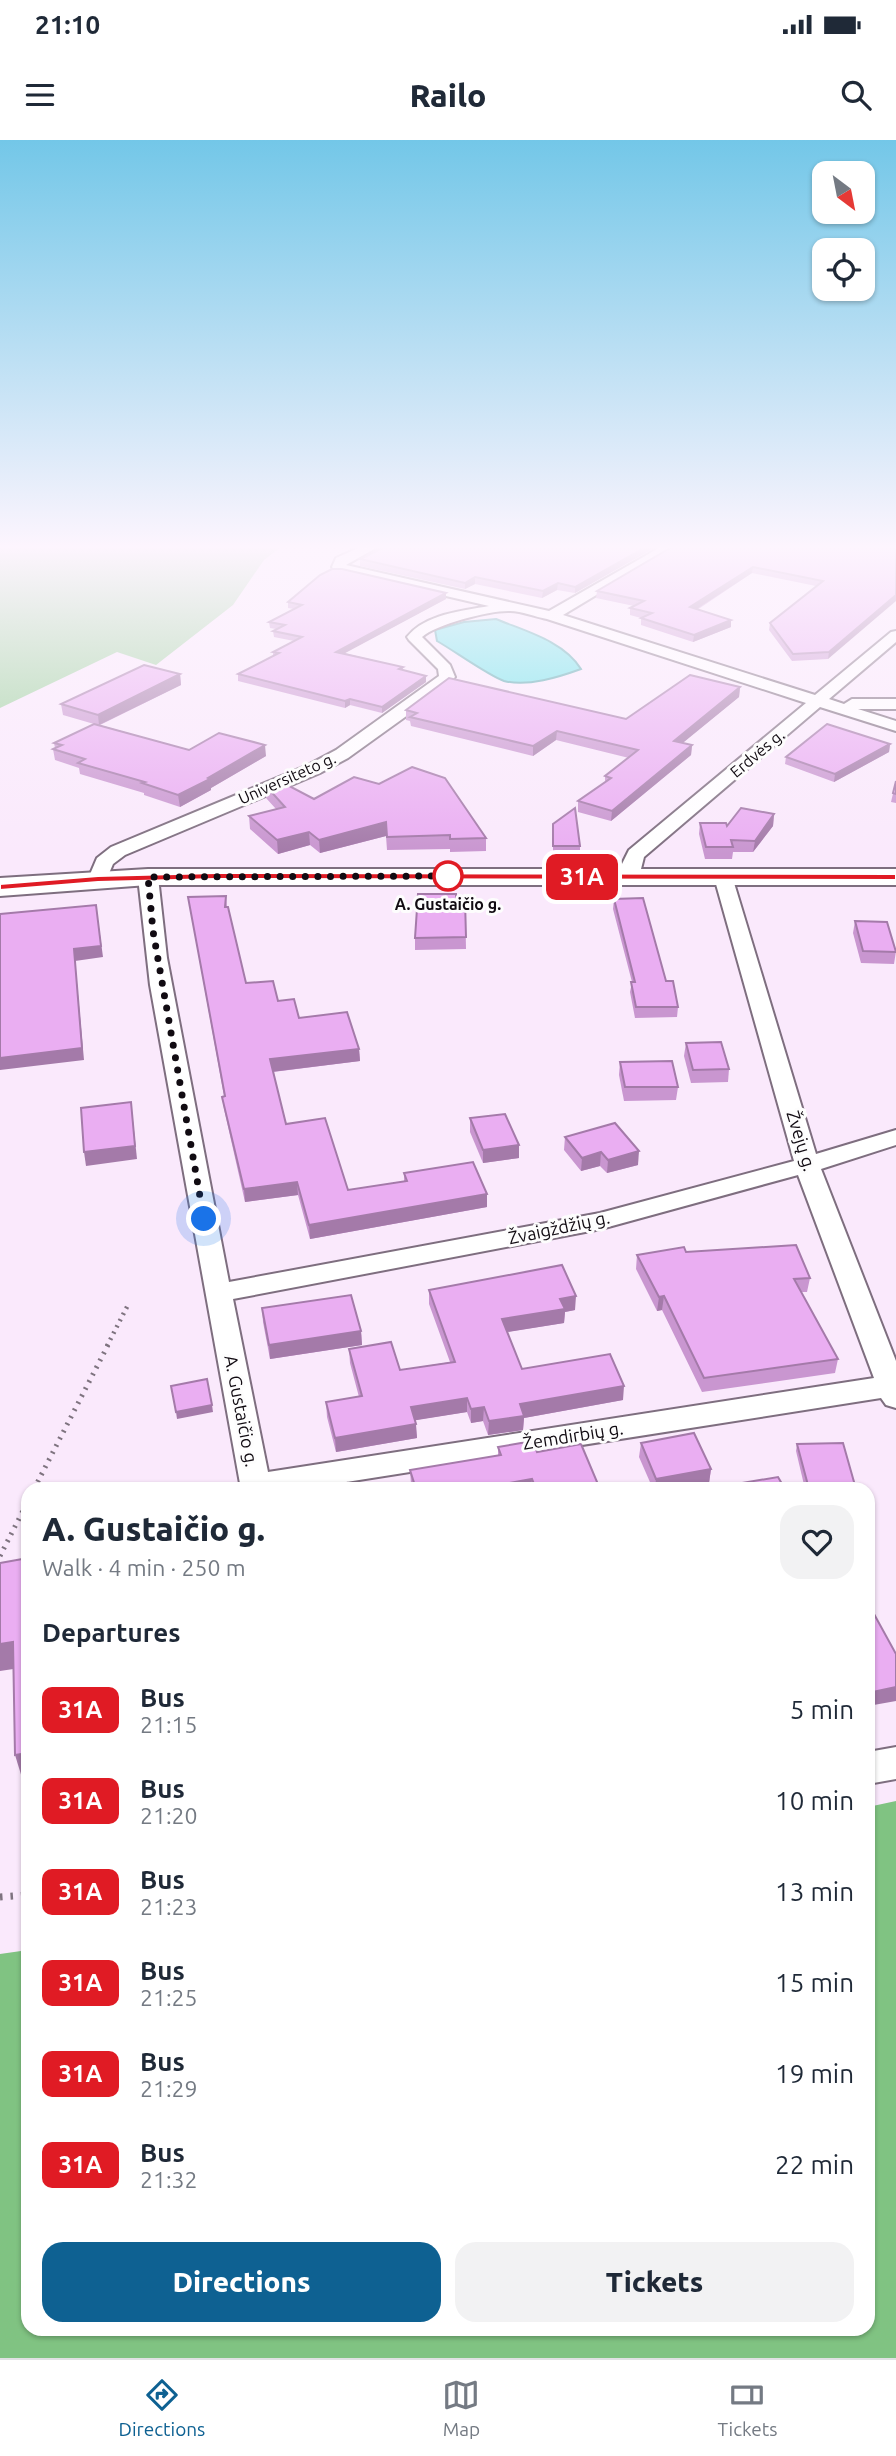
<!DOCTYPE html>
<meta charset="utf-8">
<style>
:root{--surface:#fff;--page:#f2f2f3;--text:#1f2937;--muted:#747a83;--line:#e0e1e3;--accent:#0e6192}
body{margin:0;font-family:Ubuntu,sans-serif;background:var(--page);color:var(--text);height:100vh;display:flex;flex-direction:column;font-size:26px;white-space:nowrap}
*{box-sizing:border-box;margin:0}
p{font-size:23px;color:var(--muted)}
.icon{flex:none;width:38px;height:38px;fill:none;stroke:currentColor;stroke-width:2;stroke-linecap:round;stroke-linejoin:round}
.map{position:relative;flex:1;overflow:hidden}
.side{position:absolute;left:21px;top:1342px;width:854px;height:854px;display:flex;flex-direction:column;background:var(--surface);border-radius:21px;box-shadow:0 2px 5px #0004}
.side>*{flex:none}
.badge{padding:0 14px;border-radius:10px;font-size:24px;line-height:46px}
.needle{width:46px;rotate:148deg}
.tools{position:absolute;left:812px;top:21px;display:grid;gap:14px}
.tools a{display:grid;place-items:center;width:63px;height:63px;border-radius:14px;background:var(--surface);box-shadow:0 2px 5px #0004;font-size:35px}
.you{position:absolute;width:35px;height:35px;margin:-18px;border:5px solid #fff;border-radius:50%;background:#1a73e8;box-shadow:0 0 0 10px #1a73e833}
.map>.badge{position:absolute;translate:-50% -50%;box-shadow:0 0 0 4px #fff}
h2{padding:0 21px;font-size:26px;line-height:63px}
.round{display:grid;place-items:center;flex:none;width:74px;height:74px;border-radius:21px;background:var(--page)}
.overview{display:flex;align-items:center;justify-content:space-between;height:119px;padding:0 21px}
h1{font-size:33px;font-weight:800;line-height:52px}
.cta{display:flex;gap:14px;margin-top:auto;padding:14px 21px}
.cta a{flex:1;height:80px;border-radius:21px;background:var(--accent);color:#fff;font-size:28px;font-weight:800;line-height:80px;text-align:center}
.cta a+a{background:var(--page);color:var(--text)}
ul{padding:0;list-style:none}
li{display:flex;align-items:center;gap:21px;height:91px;padding:0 21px}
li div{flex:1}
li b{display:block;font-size:26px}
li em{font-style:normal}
li .badge{min-width:77px;font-weight:700;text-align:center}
.status{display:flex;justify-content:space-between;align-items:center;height:49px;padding:0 35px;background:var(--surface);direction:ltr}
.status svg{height:19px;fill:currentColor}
header{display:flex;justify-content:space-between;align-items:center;height:91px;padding:0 21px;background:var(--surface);font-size:32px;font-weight:800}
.menu{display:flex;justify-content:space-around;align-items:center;height:98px;border-top:2px solid var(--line);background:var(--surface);font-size:19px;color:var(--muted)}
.menu a{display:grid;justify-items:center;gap:4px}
.menu .active{color:var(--accent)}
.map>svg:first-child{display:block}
.green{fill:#9cd19d}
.forest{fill:#80c382}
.water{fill:#63e4e8;stroke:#4aa3a8;stroke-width:2}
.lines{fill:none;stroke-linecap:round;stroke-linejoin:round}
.street-casing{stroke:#7e6e7f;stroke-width:4}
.secondary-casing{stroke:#7e6e7f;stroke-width:4}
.path-far2{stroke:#7e737f;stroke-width:4.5;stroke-dasharray:2 5;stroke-linecap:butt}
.path-far1{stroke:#7e737f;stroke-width:5;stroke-dasharray:2 6;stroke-linecap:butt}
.path{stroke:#7e737f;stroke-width:7;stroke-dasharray:2.5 8;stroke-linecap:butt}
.street{fill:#fff;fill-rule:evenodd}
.secondary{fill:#fff;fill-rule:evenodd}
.wall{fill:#c996d0}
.shaded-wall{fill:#a47aa9}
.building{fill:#eaaef2;stroke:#a47aa9;stroke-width:2}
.line{fill:#e01b24;stroke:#fff;stroke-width:2}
.walk{stroke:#110b12;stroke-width:7;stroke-dasharray:0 12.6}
.stop-dot{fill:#fff;stroke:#e01b24;stroke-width:3.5}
.labels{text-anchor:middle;stroke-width:6;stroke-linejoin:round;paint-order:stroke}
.far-street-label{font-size:16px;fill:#110b12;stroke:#fdfdfd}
.far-stop-label{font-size:16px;font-weight:bold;fill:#110b12;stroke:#fdfdfd}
.street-label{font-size:18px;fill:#110b12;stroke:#fdfdfd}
</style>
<div class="status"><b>21:10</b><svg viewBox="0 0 49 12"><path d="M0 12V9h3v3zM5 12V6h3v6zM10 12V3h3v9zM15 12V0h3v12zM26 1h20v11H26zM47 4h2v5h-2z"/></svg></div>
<header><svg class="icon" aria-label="menu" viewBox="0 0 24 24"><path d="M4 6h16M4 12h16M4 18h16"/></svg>Railo<svg class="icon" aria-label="search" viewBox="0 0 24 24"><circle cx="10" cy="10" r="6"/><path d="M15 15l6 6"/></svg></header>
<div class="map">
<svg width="896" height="2218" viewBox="0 0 896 2218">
<rect width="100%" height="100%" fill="#fae9fc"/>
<!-- green -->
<polygon class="green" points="0,404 285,404 264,420 233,465 156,525 117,512 0,568"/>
<!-- forest -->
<polygon class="forest" points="896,1661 896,2218 0,2218 0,1814 28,1810 28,2189 868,2189 868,1667"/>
<!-- water -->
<path class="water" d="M496 479C525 491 564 501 581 529 559 537 528 547 504 541 489 536 453 510 437 501L435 490 464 482Z"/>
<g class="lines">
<defs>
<g id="street">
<path d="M367 404H383L346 425 549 471 666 404H681L563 475 815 555 891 492 896 491V502L829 559 844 564 852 559H896V569H858L896 581V591L820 567 644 717 638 741H624L620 728 629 710 806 563 547 479C535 477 522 471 510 471 492 470 436 484 422 497L450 525 455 537 444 549 348 618 320 633 125 715 113 724 105 743H91L88 739 97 718 111 707 308 625 336 610 439 536 438 529 409 500 407 497C425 474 462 471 489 466L334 430 332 427 336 418Z"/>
<path d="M148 731 158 737 167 818 229 1142 600 1073 794 1021 714 737 717 733H731L816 1014 896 990V1005L821 1029 896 1221V1268L886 1265 881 1258 302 1349H241L150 845 138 737ZM798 1035 874 1238 268 1332 233 1159 601 1089Z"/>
<polygon points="896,1607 896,1639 868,1644 868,1612"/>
</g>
<polygon id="secondary" points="148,729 896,729 896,745 148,745 0,756 0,738"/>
</defs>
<!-- street casing -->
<use href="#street" class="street-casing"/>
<!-- secondary casing -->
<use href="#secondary" class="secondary-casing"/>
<!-- path-far2 -->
<polyline class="path-far2" points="107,1206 129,1163"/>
<!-- path-far1 -->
<g class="path-far1">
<polyline points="34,1349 108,1205"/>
<polyline points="0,1416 28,1361"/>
</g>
<!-- path -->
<polyline class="path" points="0,1757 28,1755"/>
<!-- street -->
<use href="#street" class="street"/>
<!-- secondary -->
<use href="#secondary" class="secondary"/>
</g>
<!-- wall -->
<g class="wall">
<polygon points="661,404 575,453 557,450 542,458 475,444 465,449 360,426 360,419"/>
<polygon points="896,404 828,519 792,521 769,490 770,483 816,446 752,433 697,470 731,480 731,487 693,502 641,485 641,478 630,475 630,468 634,466 596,458 597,451"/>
<polygon points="446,459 344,513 403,527 403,530 426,542 382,573 350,565 345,568 238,541 238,534 273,516 273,512 294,501 274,497 273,491 276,489 270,488 269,482 294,469 288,468 288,462"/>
<polygon points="180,534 181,545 100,585 189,610 266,616 211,648 211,650 180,667 144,655 144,653 80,634 79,628 55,620 53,609 55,608 54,603 94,584 63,575 61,564"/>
<polygon points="740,547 739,557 682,603 692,605 691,615 611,681 578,672 578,661 605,642 605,636 629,618 556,600 533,616 411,586 410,581 406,580 406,570 626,579"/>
<polygon points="890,604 889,612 834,642 785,624 786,617"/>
<polygon points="896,641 896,663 891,662"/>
<polygon points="265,645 314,659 486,698 486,711 450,712 450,709 387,710 386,696 320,713 310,705 278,714 250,689 249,676 276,669 266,658"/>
<polygon points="774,674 773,686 753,712 733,712 732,719 705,719 699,694 700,683 727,686"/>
<polygon points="553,684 580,706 580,712 553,712"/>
<polygon points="226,756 227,767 246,843 278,861 299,878 359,909 360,921 273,932 286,984 348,1050 404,1042 404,1033 487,1054 487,1067 310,1099 298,1055 245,1062 224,969 222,957 224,956 188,757"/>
<polygon points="614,759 666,841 678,867 677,877 635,878 630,852 632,842 613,769"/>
<polygon points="465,760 466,809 415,810 415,798"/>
<polygon points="855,781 896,811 894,824 861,823 853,793"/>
<polygon points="686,903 729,929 728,942 691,943 684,916"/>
<polygon points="620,922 678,947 676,960 624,961 619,935"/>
<polygon points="470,978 519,1018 483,1023 470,992"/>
<polygon points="565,997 638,1025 607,1033 600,1026 581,1031 564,1010"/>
<polygon points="686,1112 810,1138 807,1152 801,1152 838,1219 835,1233 702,1252 662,1170 657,1171 636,1129 637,1115"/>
<polygon points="429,1150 575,1170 565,1172 564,1183 507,1192 522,1229 623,1260 524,1278 523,1290 488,1295 483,1281 471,1283 467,1272 415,1280 417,1298 336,1312 327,1277 326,1262 359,1257 350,1223 349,1209 400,1230 450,1222 429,1164"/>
<polygon points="262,1168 361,1191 362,1205 270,1219 263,1182"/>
<polygon points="641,1303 711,1329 709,1343 676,1349 653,1349 639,1317"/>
<polygon points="797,1304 856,1349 805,1349 796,1311"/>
<polygon points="498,1307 537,1312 600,1349 412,1349 411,1344 410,1330 498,1316"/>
</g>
<!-- shaded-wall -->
<g class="shaded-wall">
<polygon points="651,404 661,404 575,453 575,447"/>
<polygon points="753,427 752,433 689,474 690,467"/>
<polygon points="475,437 475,444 465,449 465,443"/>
<polygon points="558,443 557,450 542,458 543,451"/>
<polygon points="446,453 446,459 336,518 336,512"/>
<polygon points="896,455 896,461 828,519 829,512"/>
<polygon points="731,480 731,487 693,502 694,495"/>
<polygon points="180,534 181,545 99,585 98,575"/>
<polygon points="426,536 426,542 382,573 382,567"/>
<polygon points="740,547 739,557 673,611 674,601"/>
<polygon points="350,559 350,565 345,568 345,561"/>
<polygon points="557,591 556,600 533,616 533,606"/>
<polygon points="890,604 889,612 834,642 835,634"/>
<polygon points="265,605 266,616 211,648 211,650 180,667 178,655"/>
<polygon points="692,605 691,615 611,681 612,671"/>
<polygon points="774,674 773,686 753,712 755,701"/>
<polygon points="386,682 386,696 320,713 319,700"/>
<polygon points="309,692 310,705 278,714 277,700"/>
<polygon points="96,765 103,817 75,821 84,920 0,930 0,918 74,809"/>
<polygon points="359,909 360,921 271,932 270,919"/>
<polygon points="131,962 137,1019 86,1026 84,1012"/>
<polygon points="519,1005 519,1018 483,1023 483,1010"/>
<polygon points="639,1011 638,1025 607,1033 608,1020"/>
<polygon points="601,1012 600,1026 581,1031 582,1018"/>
<polygon points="297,1042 298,1055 245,1062 244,1049"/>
<polygon points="487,1054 487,1067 310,1099 309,1085"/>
<polygon points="576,1156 575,1170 565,1172 564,1183 501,1193 502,1179 560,1159"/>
<polygon points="664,1156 662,1170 657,1171 659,1157"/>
<polygon points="361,1191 362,1205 270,1219 269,1205"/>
<polygon points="624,1246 623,1260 524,1278 523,1290 488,1295 489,1281 520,1264"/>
<polygon points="467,1258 467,1272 411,1281 411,1267"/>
<polygon points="212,1265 213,1272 177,1279 176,1272"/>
<polygon points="484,1267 483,1281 471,1283 471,1269"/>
<polygon points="416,1284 417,1298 336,1312 335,1298"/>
<polygon points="711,1329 709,1343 676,1349 655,1349 656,1339"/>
<polygon points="532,1339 531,1349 476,1349"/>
<polygon points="13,1502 20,1528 0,1531 0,1504"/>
<polygon points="896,1547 896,1561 868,1566 868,1553"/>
<polygon points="28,1613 28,1640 23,1641 15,1615"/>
</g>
<!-- building -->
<g class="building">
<polygon points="391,404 651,404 575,447 558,443 543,451 475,437 465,443 360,419"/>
<polygon points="677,404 896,404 896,455 829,512 793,514 770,483 823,441 753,427 690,467 731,480 694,495 641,478 652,473 630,468 644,461 597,451"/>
<polygon points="332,429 342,429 446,453 336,512 403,527 399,529 426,536 382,567 350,559 345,561 238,534 279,513 273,512 302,497 273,491 285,485 269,482 302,465 288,462 320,435"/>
<polygon points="144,525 180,534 98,575 61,564"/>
<polygon points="690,535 740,547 674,601 692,605 612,671 578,661 611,638 605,636 638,610 557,591 533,606 410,577 417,573 406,570 449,538 626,579"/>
<polygon points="94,584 189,610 219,593 265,605 208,638 210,639 178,655 142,643 145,642 78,623 85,619 53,609 62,605 54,603"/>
<polygon points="827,584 890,604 835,634 786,617"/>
<polygon points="412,627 445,638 486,698 450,699 450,695 387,697 386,682 319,700 309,692 277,700 249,676 285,667 265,645 278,640 314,659 354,637 379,644"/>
<polygon points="896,641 896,654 893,653"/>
<polygon points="575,668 580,706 553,706 553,684"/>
<polygon points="741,668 774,674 755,701 731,700 733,707 706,707 700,683 726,683 727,686"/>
<polygon points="418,754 456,754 456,760 465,760 466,797 415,798"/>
<polygon points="226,756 225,767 228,767 246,843 273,841 278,861 294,859 299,878 347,872 359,909 270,919 286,984 325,978 348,1050 407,1041 404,1033 473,1022 487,1054 309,1085 297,1042 244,1049 222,957 225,956 188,757"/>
<polygon points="643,758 666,841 673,841 678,867 636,867 631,842 635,842 614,759"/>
<polygon points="96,765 101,806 74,809 82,908 0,918 0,774"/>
<polygon points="855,781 887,782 896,812 863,811"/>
<polygon points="721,902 729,929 693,930 686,903"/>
<polygon points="672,921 678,947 625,947 620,922"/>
<polygon points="131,962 135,1006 84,1012 81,968"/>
<polygon points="505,974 519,1005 483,1010 470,978"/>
<polygon points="615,983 639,1011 608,1020 601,1012 582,1018 565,997"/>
<polygon points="796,1105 810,1138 794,1139 838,1219 704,1238 664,1156 659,1157 637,1115 684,1107 686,1112"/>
<polygon points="562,1125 576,1156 560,1159 565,1169 502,1179 522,1229 610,1214 624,1246 520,1264 524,1276 489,1281 484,1267 471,1269 467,1258 411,1267 416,1284 335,1298 326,1262 362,1256 349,1209 391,1202 400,1230 455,1222 429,1150"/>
<polygon points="351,1155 361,1191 269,1205 262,1168"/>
<polygon points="207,1239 212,1265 176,1272 171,1246"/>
<polygon points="694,1293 711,1329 656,1339 641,1303"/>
<polygon points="533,1301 537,1312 581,1304 600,1349 536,1349 532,1339 476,1349 416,1349 410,1330 501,1315 498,1307"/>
<polygon points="843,1303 856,1349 809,1349 797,1304"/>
<polygon points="778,1337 785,1349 745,1349 742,1343"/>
<polygon points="347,1343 348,1349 308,1349"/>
<polygon points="28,1418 28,1613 15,1615 13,1502 0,1504 0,1423"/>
<polygon points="874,1474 896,1514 896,1547 868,1553 868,1475"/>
</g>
<!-- sky -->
<linearGradient id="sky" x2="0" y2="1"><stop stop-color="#73c7e8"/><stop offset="0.57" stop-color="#fdf5fe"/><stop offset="1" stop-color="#fdf5fe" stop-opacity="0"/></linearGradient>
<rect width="896" height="714" fill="url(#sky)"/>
<!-- line -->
<polygon class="line" points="216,733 896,734 896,740 216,739 98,742 0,750 0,744 98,736"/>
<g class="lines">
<!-- walk -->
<polyline class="walk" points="204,1079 153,791 148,737 448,736"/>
</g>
<!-- markers -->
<circle class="stop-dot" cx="448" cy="736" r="14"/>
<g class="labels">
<!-- far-street labels -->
<g class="far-street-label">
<text transform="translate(757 613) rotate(-40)" y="6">Erdvės g.</text>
<text transform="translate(287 638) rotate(-24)" y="6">Universiteto g.</text>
</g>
<!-- far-stop labels -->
<g class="far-stop-label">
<text x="448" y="770">A. Gustaičio g.</text>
</g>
<!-- street labels -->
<g class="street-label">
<text transform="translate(801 1001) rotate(73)" y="6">Žvejų g.</text>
<text transform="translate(559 1088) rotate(-12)" y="6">Žvaigždžių g.</text>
<text transform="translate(241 1271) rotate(79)" y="6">A. Gustaičio g.</text>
<text transform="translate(573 1296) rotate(-9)" y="6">Žemdirbių g.</text>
</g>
</g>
</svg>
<div class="tools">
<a><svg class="needle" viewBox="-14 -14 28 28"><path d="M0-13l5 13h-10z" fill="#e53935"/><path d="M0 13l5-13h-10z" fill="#747a83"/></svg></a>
<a><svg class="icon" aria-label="locate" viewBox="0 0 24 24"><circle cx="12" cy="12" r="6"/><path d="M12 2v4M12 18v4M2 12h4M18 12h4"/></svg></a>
</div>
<div class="you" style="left:204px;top:1079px"></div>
<b class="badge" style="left:582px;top:737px;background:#e01b24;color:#fff">31A</b>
<section class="side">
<div class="overview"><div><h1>A. Gustaičio g.</h1><p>Walk · 4 min · 250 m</p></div><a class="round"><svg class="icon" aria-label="heart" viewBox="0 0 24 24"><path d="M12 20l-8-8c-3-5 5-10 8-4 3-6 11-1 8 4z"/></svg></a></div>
<h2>Departures</h2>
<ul>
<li><span class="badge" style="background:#e01b24;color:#fff">31A</span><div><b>Bus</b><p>21:15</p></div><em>5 min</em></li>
<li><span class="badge" style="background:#e01b24;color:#fff">31A</span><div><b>Bus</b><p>21:20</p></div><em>10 min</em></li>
<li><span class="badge" style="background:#e01b24;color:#fff">31A</span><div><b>Bus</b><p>21:23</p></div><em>13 min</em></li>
<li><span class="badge" style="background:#e01b24;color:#fff">31A</span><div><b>Bus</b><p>21:25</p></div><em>15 min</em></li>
<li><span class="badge" style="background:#e01b24;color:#fff">31A</span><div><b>Bus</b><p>21:29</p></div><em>19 min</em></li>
<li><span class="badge" style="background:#e01b24;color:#fff">31A</span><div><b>Bus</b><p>21:32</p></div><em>22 min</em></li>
</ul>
<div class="cta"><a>Directions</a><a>Tickets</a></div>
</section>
</div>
<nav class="menu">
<a class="active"><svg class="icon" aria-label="directions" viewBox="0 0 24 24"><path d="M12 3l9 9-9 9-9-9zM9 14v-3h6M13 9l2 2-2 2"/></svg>Directions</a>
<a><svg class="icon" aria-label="map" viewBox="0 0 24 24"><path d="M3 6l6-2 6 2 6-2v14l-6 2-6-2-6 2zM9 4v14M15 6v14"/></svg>Map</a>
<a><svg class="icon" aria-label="tickets" viewBox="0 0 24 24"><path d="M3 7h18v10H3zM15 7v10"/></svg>Tickets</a>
</nav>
